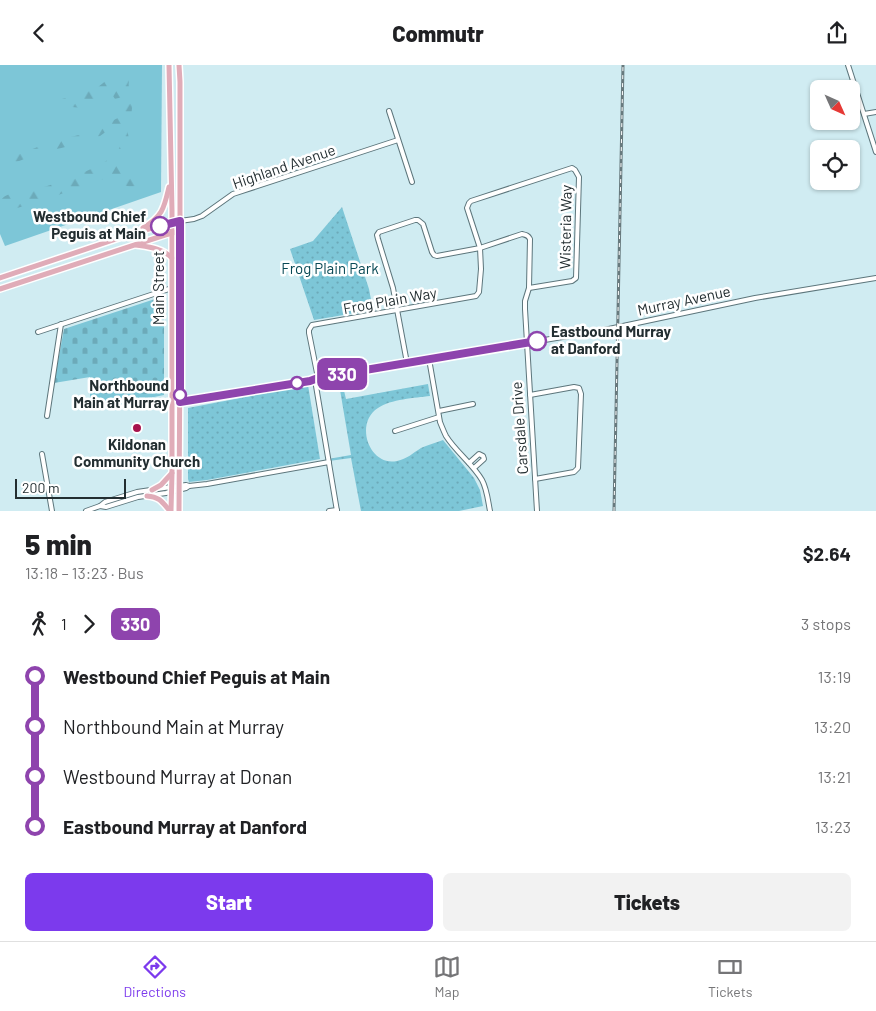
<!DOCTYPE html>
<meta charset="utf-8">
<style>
:root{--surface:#fff;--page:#f2f2f2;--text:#202124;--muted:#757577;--line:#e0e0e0;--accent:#7c3aed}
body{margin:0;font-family:Barlow,sans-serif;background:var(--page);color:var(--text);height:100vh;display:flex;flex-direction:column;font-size:19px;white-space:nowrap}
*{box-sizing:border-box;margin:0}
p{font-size:16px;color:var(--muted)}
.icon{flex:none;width:28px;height:28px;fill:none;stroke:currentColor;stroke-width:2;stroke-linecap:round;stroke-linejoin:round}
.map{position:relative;height:446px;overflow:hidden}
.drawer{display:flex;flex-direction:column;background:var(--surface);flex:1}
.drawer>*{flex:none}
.badge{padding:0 10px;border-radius:8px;font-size:18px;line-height:32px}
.needle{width:32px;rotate:135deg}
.fabs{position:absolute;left:810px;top:15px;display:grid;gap:10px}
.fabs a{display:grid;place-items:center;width:50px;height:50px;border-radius:8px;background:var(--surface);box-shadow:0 1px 4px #0004;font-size:25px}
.scale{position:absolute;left:15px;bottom:12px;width:111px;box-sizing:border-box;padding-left:5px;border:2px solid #232e31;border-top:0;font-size:14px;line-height:18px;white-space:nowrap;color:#232e31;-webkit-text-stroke:4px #fff;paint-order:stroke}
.map>.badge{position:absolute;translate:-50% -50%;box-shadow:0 0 0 2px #fff}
.legs{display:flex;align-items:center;gap:8px;height:55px;padding:0 25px;font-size:16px}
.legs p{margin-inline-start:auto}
.headline{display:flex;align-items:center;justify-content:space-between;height:85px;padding:0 25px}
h1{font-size:28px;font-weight:800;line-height:38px}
.action{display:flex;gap:10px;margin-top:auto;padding:10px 25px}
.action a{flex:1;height:58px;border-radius:8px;background:var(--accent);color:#fff;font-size:20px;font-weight:800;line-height:58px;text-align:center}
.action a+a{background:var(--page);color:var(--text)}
ul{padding:0 25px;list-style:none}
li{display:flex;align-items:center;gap:18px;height:50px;font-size:19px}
li i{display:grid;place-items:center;width:8px;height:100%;margin:0 6px;background:currentColor}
li i::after{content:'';width:12px;height:12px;margin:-6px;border:4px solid;border-radius:50%;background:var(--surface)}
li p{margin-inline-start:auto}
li:first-child i{background:linear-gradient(#0000 50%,currentColor 0)}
li:last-child i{background:linear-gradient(currentColor 50%,#0000 0)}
header{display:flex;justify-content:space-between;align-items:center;height:65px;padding:0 25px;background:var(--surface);font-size:22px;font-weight:800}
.tab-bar{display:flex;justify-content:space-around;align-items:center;height:70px;border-top:1px solid var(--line);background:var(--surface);font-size:14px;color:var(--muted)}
.tab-bar a{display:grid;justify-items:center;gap:2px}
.tab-bar .on{color:var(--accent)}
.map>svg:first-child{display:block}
.green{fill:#7dc6d7}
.forest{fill:url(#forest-firs)}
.cemetery{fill:url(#cemetery-stones)}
.park{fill:url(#park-dots)}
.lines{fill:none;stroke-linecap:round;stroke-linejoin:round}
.minor-casing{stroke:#5d767c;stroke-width:6}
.major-casing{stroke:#fff;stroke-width:8}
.minor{stroke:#fff;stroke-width:4}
.major{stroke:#e0acb8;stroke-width:5}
.rail-casing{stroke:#67797d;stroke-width:3}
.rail{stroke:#fff;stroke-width:1;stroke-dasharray:4;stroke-linecap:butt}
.line-1-casing{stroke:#fff;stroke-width:11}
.line-1{stroke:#8e44ad;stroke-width:8}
.stop-1-dot{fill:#fff;stroke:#8e44ad;stroke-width:2.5}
.poi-dot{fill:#a7134d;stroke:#fff;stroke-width:2}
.labels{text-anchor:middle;stroke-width:5;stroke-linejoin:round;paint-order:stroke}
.street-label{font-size:15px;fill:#232e31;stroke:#fff}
.stop-label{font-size:15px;font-weight:bold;fill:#232e31;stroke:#fff;text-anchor:end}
.park-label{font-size:15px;fill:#094955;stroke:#fff}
.poi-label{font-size:15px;font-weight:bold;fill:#232e31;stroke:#fff}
</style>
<header><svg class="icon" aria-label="back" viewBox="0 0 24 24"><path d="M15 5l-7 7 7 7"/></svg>Commutr<svg class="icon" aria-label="share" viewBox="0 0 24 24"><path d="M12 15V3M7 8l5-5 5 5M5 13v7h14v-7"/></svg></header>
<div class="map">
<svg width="876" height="446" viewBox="0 0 876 446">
<defs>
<pattern id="forest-firs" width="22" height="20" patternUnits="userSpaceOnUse" patternTransform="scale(1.25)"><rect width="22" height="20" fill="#7dc6d7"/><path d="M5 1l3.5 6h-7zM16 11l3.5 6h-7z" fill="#6caab9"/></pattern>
<pattern id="cemetery-stones" width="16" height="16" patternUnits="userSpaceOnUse" patternTransform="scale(1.25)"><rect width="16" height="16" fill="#7dc6d7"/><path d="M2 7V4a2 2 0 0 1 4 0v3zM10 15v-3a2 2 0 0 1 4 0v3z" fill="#6caab9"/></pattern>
<pattern id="park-dots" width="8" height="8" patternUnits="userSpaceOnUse" patternTransform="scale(1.25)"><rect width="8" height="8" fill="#7dc6d7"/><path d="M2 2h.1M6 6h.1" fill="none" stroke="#6caab9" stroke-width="1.8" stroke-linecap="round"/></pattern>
</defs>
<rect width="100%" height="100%" fill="#d0ecf2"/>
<!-- green -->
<polygon class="green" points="0,0 162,0 161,127 5,181 0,169"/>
<!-- forest -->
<path class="forest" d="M123 9 129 16C127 25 133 27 134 35 134 38 132 40 132 43 131 52 132 54 126 62 132 78 129 89 119 103L134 110H150L156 112C155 119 152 119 147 124 138 118 135 123 127 121 115 117 112 112 98 115L53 132 32 136 24 141 0 148V136C7 126 24 126 36 124 57 119 98 104 114 90 119 86 121 79 123 73 120 69 117 64 111 63L100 71 91 75 84 74 73 80 38 89 0 103V94L25 87 50 77 83 69 96 63 118 53 129 37 126 31 115 34 113 31 94 37 82 43 72 42 57 45 52 42 47 36 49 32H53L58 35 66 33 74 27 98 22 112 11Z"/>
<!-- cemetery -->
<polygon class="cemetery" points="164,231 164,330 90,345 90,312 54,318 64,264"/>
<!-- park -->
<g class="park">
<polygon points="342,142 369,224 373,245 314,255 290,184 313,176"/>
<path d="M338 313H341L346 334 428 319 430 331C415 333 391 334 378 343 354 358 369 402 397 396 407 394 413 388 421 383 427 380 436 378 443 375L474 413 480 425 483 441 459 446H361L351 393 329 396 328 394 351 390Z"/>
<polygon points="308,320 320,394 207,415 189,417 188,414 188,343"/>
</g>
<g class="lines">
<defs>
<g id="minor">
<polyline points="848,0 876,87"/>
<polyline points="389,46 412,117"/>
<polyline points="864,49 876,47"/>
<polyline points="180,156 194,154 202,151 233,129 398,75"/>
<polyline points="38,267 172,223"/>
<path d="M429 294 440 357C442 362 444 367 446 371 456 387 473 399 482 415 487 424 488 436 490 446"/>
<path d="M407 298 393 223 378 174 377 170 379 167 415 155H418L423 159 432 187 434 190 437 191 480 183 522 169C526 170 528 170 530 174L529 223 525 236V244L537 446"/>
<polyline points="318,313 309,268 309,265 312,260 476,231 479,227 481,204 480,183 467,143 469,138 471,136 572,103 575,105 579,112 576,213 572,216 529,223"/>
<polyline points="315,315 337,446"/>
<polyline points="530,330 574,322 579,323 581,329 578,403 574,407 535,414"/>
<polyline points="172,338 310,316 318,313 604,265 755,233 876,213"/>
<polyline points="439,346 473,339"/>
<polyline points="47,351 61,259"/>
<polyline points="395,366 439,352"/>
<polyline points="42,389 52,446"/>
<polyline points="469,398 479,389 483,391 484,394 474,403"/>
<polyline points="100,441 106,442 138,432 166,428 186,423 189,421"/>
<polyline points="86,446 100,441 105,437 137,427 171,422 186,420 189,421 207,419 329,397"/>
<polyline points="329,446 337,445"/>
</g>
<g id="major">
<polyline points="169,0 172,145 172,408 171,446"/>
<path d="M143 163C163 151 164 143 169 122"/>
<path d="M136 180C149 182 162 183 172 193"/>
<polyline points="0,213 134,168 156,162 180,156"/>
<polyline points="0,224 165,170 180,166"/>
<polyline points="152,425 161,420 172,408"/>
<path d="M147 431C160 432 162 437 170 446"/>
<polyline points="179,446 180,279 180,17 179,0"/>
</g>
</defs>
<!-- minor casing -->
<use href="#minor" class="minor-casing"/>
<!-- major casing -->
<use href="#major" class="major-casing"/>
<!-- minor -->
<use href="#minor" class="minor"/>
<!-- major -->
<use href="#major" class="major"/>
<defs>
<polyline id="rail" points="614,446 623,0"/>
</defs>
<!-- rail casing -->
<use href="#rail" class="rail-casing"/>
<!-- rail -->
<use href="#rail" class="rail"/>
</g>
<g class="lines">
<defs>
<polyline id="line-1" points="160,161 180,156 180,337 310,316 318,313 537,276"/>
</defs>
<!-- line-1 casing -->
<use href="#line-1" class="line-1-casing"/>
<!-- line-1 -->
<use href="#line-1" class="line-1"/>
</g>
<!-- markers -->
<g class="stop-1-dot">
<circle cx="160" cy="161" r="9"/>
<circle cx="537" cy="276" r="9"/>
<circle cx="297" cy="318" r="6"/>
<circle cx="180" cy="330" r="6"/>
</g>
<circle class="poi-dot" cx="137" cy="363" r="5"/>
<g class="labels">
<!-- street labels -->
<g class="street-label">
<text transform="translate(284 102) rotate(-19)" y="5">Highland Avenue</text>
<text transform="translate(566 162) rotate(-89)" y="5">Wisteria Way</text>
<text transform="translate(159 223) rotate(-90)" y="5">Main Street</text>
<text transform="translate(390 236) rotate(-10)" y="5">Frog Plain Way</text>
<text transform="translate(684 236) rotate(-12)" y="5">Murray Avenue</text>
<text transform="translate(520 363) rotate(-94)" y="5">Carsdale Drive</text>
</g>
<!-- stop labels -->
<g class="stop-label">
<text x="146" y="157">Westbound Chief<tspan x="146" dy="17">Peguis at Main</tspan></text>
<text x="551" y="272" text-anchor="start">Eastbound Murray<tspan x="551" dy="17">at Danford</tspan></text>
<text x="169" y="326">Northbound<tspan x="169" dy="17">Main at Murray</tspan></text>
</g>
<!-- park labels -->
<g class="park-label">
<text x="330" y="209">Frog Plain Park</text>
</g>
<!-- poi labels -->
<g class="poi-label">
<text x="137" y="385">Kildonan<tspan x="137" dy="17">Community Church</tspan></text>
</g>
</g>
</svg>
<div class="fabs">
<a><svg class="needle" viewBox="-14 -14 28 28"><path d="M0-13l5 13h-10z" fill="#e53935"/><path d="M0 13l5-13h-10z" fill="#757577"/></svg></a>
<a><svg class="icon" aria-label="locate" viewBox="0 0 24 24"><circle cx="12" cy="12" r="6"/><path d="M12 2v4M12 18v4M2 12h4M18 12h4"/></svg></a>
</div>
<div class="scale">200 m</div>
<b class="badge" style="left:342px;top:309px;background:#8e44ad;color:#fff">330</b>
</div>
<section class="drawer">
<div class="headline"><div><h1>5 min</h1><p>13:18 – 13:23 · Bus</p></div><b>$2.64</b></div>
<div class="legs"><svg class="icon" aria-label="walk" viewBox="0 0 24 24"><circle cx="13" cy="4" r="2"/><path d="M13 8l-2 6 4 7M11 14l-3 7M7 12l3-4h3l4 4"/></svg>1<svg class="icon" aria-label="forward" viewBox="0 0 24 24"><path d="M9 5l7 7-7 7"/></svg><b class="badge" style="background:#8e44ad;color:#fff">330</b><p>3 stops</p></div>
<ul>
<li><i style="color:#8e44ad"></i><b>Westbound Chief Peguis at Main</b><p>13:19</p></li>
<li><i style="color:#8e44ad"></i><span>Northbound Main at Murray</span><p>13:20</p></li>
<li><i style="color:#8e44ad"></i><span>Westbound Murray at Donan</span><p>13:21</p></li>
<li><i style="color:#8e44ad"></i><b>Eastbound Murray at Danford</b><p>13:23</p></li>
</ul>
<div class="action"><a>Start</a><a>Tickets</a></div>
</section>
<nav class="tab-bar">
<a class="on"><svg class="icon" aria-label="directions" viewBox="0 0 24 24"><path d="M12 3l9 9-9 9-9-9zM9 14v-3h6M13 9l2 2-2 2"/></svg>Directions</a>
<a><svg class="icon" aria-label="map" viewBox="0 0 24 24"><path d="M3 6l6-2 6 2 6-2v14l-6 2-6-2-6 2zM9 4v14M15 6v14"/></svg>Map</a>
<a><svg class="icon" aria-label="tickets" viewBox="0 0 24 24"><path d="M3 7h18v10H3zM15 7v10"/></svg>Tickets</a>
</nav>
